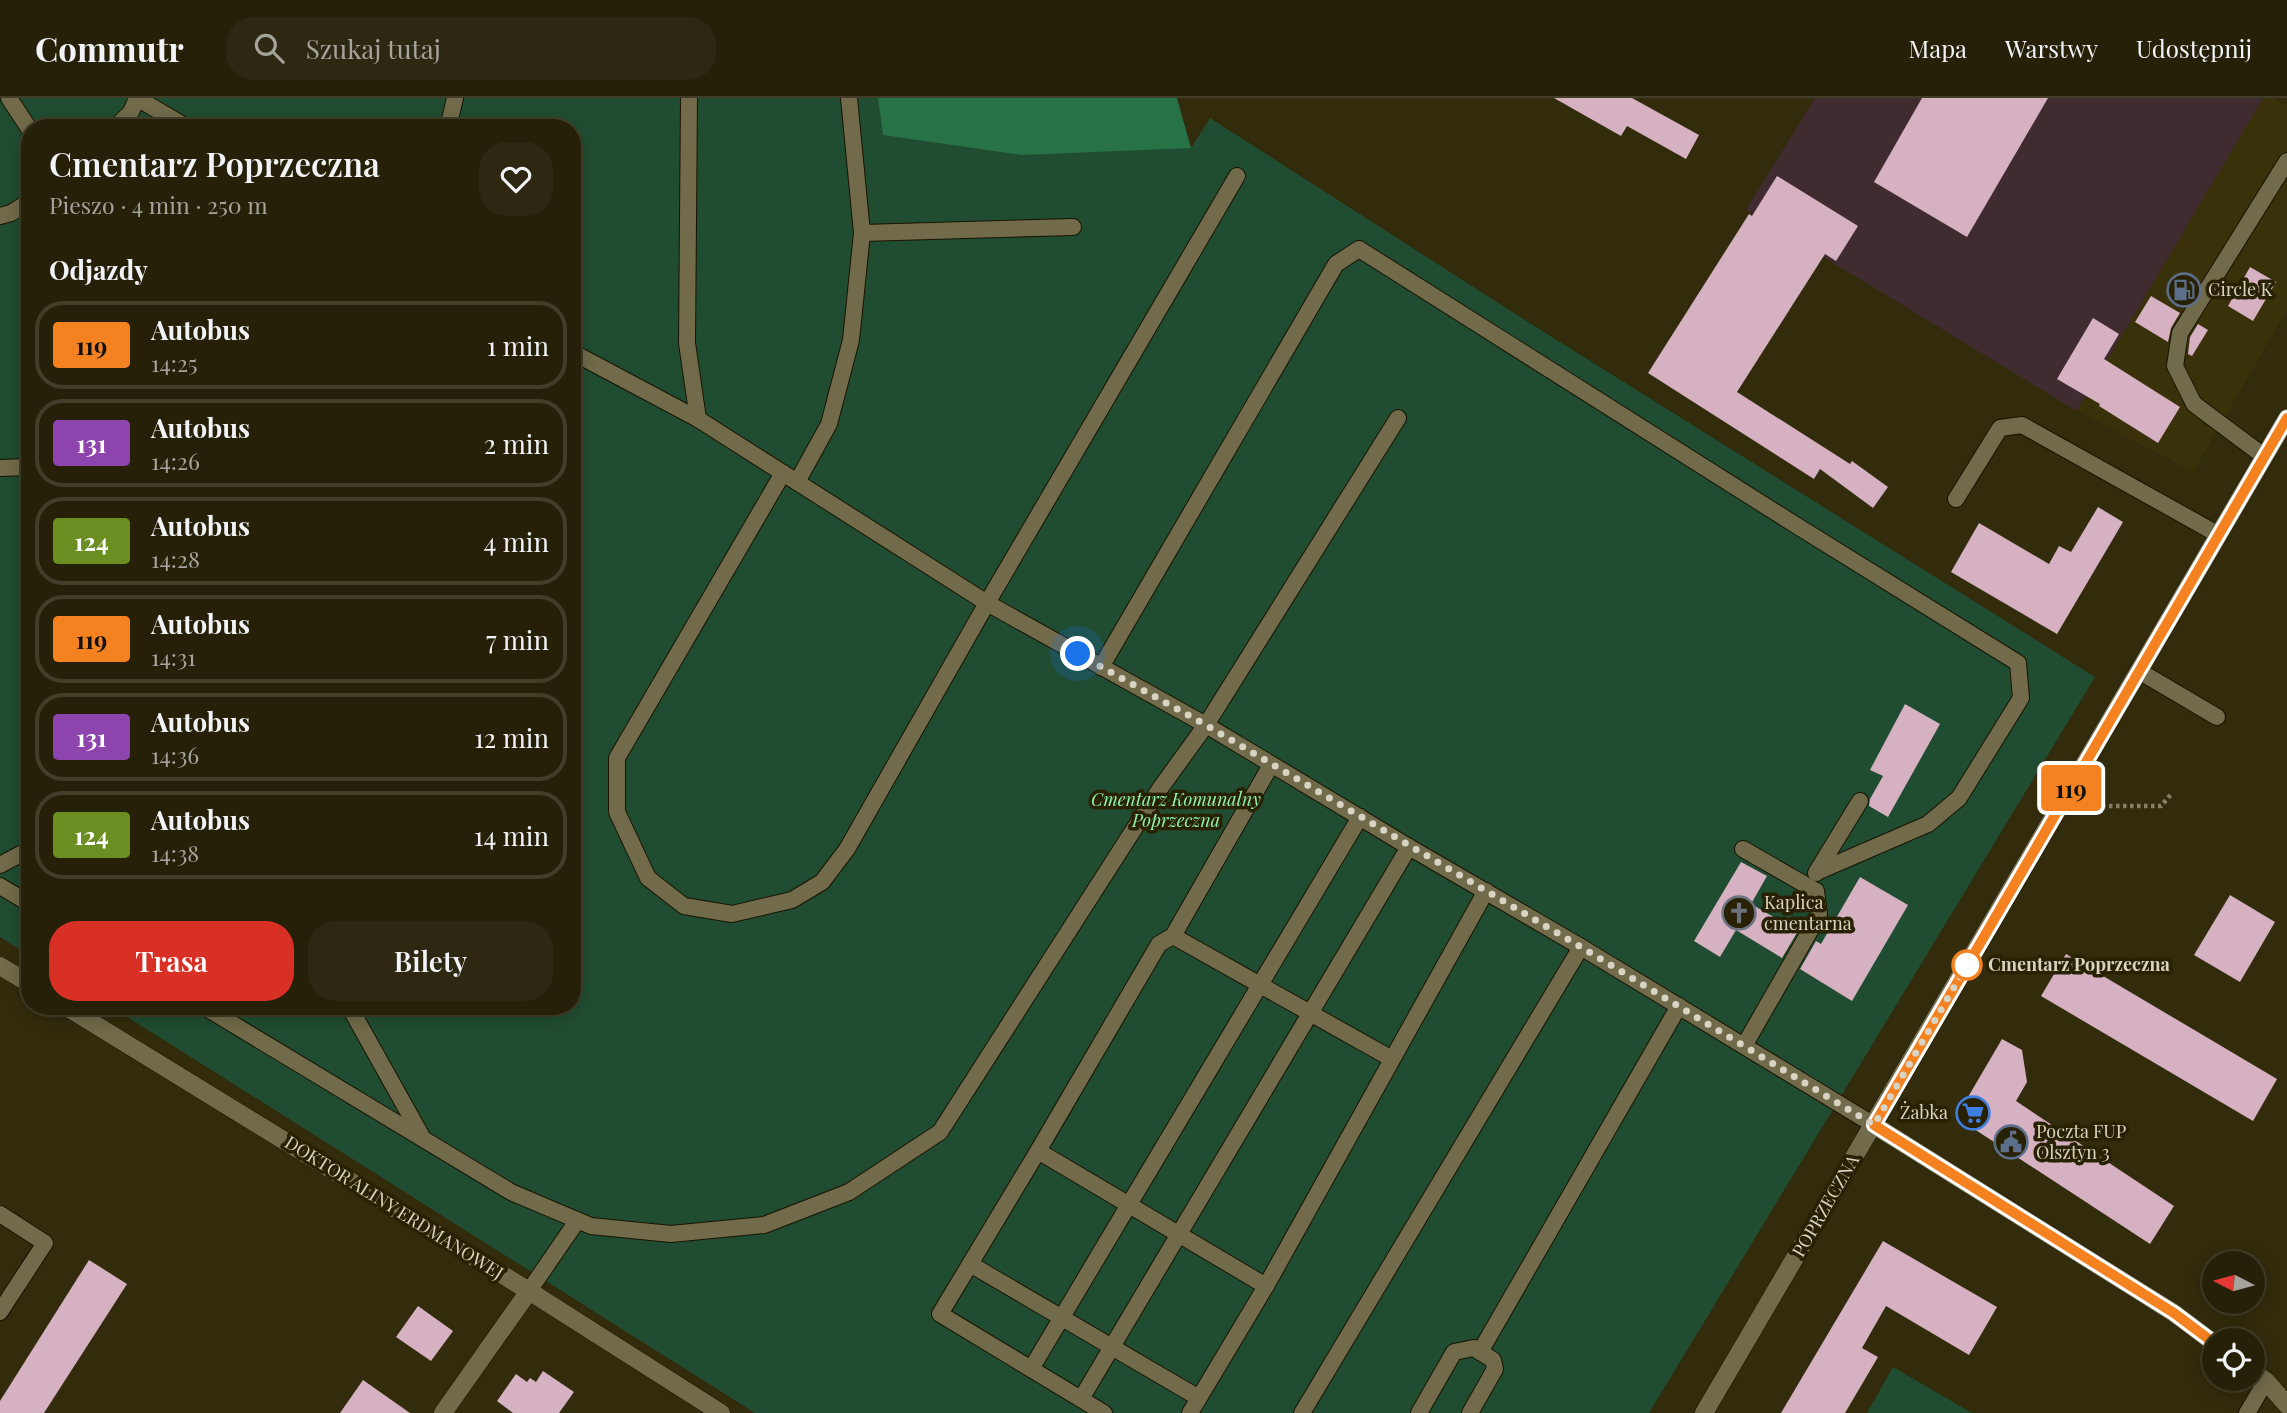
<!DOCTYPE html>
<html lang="pl">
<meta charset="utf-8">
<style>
:root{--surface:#262009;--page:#2e2812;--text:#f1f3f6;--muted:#a4a39c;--line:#423e2a;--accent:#d93025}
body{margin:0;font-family:"Playfair Display",serif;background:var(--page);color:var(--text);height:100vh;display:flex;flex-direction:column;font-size:26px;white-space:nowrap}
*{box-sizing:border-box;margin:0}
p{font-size:23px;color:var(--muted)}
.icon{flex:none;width:38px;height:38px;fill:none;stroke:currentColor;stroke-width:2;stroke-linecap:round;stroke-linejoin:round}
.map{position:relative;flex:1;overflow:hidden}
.side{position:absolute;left:21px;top:21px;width:560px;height:896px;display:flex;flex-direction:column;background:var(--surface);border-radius:28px;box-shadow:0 4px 18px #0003,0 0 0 2px var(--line)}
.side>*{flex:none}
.badge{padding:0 14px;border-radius:5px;font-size:24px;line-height:46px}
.needle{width:46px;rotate:276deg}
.controls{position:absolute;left:2202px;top:1153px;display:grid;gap:14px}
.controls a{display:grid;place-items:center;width:63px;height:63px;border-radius:50%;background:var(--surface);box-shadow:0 4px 18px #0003,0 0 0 2px var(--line);font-size:35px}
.you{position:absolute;width:35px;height:35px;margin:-18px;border:5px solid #fff;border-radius:50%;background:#1a73e8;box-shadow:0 0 0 10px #1a73e833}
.map>.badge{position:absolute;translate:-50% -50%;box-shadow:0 0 0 4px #fff}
h2{padding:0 28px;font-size:26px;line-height:63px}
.round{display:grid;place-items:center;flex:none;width:74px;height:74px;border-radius:28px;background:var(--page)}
.headline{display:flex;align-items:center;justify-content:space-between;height:119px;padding:0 28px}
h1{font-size:33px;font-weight:600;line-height:52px}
.cta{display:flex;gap:14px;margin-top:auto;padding:14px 28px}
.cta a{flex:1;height:80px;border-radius:28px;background:var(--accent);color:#fff;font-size:28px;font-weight:600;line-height:80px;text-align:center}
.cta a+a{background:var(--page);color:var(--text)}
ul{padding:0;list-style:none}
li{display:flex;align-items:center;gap:21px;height:88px;margin:0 14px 10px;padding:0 14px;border:4px solid var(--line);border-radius:28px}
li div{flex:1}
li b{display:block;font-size:26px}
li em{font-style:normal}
li .badge{min-width:77px;font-weight:700;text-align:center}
header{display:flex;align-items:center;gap:42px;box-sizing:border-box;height:98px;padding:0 35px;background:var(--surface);border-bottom:2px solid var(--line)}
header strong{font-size:33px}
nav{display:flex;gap:38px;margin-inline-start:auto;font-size:24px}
.search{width:490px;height:63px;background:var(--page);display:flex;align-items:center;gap:18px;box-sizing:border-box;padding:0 24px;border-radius:28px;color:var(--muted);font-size:26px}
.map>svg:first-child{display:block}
.built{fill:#393109}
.industrial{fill:#402c30}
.green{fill:#204d31}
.forest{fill:#277246}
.building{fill:#d5b1c2}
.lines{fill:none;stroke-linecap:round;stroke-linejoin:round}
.lane-casing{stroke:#191300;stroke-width:18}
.street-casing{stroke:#191300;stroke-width:19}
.secondary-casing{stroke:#191300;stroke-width:19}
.path{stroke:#847e66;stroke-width:4.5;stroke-dasharray:3.5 3.5;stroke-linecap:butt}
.lane{stroke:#716b4b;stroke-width:16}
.street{stroke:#716b4b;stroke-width:18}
.secondary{stroke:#716b4b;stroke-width:18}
.line-casing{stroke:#fff;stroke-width:16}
.line{stroke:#f58220;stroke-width:10}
.walk{stroke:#d8d4c3;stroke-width:7;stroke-dasharray:0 12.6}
.stop-dot{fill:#fff;stroke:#f58220;stroke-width:3.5}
.labels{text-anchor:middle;stroke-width:7;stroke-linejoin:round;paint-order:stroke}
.poi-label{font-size:18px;fill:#d8d4c3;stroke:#282103;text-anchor:start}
.park-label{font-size:18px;font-style:italic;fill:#8df2af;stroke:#282103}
.stop-label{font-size:18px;font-weight:bold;fill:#d8d4c3;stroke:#282103;text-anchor:start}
.street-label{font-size:18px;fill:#d8d4c3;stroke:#282103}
</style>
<header>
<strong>Commutr</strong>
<div class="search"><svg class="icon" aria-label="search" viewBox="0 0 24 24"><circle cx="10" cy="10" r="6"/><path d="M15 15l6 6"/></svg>Szukaj tutaj</div>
<nav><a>Mapa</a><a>Warstwy</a><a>Udostępnij</a></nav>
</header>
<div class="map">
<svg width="2287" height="1315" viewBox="0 0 2287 1315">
<rect width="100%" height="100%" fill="#322b0c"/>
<!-- built -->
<polygon class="built" points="2263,0 2272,0 2287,8 2287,212 2193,374 2077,313"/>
<!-- industrial -->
<polygon class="industrial" points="1815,0 2263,0 2077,313 1746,112"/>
<!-- green -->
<g class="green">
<polygon points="0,0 878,0 884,37 1191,50 1210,20 1528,224 2095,579 1649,1315 755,1315 110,908 572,908 572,30 30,30 30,858 0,839"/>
<polygon points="1893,1269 1972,1315 1867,1315"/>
</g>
<!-- forest -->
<polygon class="forest" points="878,0 1177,0 1191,50 1022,57 883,37"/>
<!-- building -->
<g class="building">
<polygon points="1554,0 1632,0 1699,37 1686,61 1627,28 1621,38"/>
<polygon points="1922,0 2048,0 1967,139 1874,84"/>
<polygon points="1777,78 1858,128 1836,163 1825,156 1737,294 1850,366 1852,363 1888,389 1873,410 1820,371 1814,381 1648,275 1749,116 1752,118"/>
<polygon points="2250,169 2276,184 2253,223 2228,208"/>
<polygon points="2151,198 2180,215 2171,230 2168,244 2135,224"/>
<polygon points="2093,220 2119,236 2104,261 2180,309 2158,345 2099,308 2100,306 2057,281"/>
<polygon points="2198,226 2208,232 2192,258 2188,256 2190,239"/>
<polygon points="2098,409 2123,424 2057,536 1951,474 1979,425 2049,466 2059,448 2071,454"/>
<polygon points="1905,606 1940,626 1888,719 1869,708 1870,701 1883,678 1870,672"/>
<polygon points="1741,764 1767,778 1751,806 1798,833 1782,860 1736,832 1720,859 1694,843"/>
<polygon points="1860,779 1908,807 1852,903 1800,871 1816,843 1821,846"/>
<polygon points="2230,797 2275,824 2240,884 2194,857"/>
<polygon points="2066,856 2277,981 2253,1023 2041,898"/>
<polygon points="2002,941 2022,952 2027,984 2016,1003 2174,1108 2150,1146 1965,1025 1961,1011"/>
<polygon points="1883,1143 1997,1209 1969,1257 1886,1208 1862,1250 1878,1259 1845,1315 1781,1315"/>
<polygon points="89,1162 127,1186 44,1315 0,1315 0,1303"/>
<polygon points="418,1208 453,1233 431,1263 396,1239"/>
<polygon points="543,1273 574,1294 559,1315 513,1315 497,1303 516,1276 527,1284 530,1280 536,1284"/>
<polygon points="363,1282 410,1315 340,1315"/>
</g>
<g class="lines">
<defs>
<g id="lane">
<polyline points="9,0 30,32"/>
<polyline points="137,0 188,30"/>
<polyline points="689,0 687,245 698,321"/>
<polyline points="115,30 131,14 137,0"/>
<polyline points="448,30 455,0"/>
<polyline points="0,118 11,115 30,103"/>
<polyline points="862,135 1073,129"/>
<polyline points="572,254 698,321 987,505 1206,627 1409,749 1581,849 1874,1027"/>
<polyline points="2265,359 2194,306 2175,268 2180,235 2287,63"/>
<polyline points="0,370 30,369"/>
<polyline points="783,375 617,660 617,714 648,780 684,808 732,816 792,802 822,784 847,751 987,505 1237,78"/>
<polyline points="797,384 829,326 851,242 862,135 849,0"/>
<polyline points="1956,401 2000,330 2022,327 2219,437"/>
<polyline points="1101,569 1336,166 1359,151 1794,426 2018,565 2021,600 1959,700 1928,726 1817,774"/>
<polyline points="2139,573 2217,619"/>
<polyline points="1743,751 1816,793 1819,817 1744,948"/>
<polyline points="0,767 30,751"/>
<polyline points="1816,775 1860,703"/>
<polyline points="0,788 30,806"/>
<polyline points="1173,838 1392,961"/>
<polyline points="203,908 511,1094 591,1128 671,1136 764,1127 849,1094 940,1034 1159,692 1206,627 1398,320"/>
<polyline points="349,908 421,1037"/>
<polyline points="1038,1053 1266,1188"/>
<polyline points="0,1116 45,1145 0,1214"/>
<polyline points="970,1166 1199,1300"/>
<polyline points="529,1193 577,1123"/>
<polyline points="1480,1254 1679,908"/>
<polyline points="1031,1271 1360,719"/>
<polyline points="1081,1301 1409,749"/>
<polyline points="1104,1315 940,1216 1038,1053 1159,846 1173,838 1271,667"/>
<polyline points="1190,1315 1266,1188 1486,793"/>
<polyline points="1302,1315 1581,849"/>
<polyline points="1419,1315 1454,1254 1474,1250 1493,1262 1495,1271 1470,1315"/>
<polyline points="2247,1315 2266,1283"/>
</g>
<g id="street">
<polyline points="0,868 30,886"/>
<polyline points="65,908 529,1193 721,1315"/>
<polyline points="1874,1027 2174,1215 2214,1245"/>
<polyline points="2252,1273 2266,1283 2287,1307"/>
<polyline points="443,1315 529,1193"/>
</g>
<polyline id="secondary" points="1704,1315 2287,320"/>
</defs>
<!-- lane casing -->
<use href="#lane" class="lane-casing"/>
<!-- street casing -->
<use href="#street" class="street-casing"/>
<!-- secondary casing -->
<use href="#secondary" class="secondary-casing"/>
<!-- path -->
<polyline class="path" points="2095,708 2161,708 2172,695"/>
<!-- lane -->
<use href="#lane" class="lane"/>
<!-- street -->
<use href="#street" class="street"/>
<!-- secondary -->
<use href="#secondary" class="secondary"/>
</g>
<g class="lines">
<defs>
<polyline id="line" points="2214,1245 2174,1215 1874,1027 2287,320"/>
</defs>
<!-- line casing -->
<use href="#line" class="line-casing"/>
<!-- line -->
<use href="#line" class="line"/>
<!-- walk -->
<polyline class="walk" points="1078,556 1206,627 1581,849 1874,1027 1967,867"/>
</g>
<!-- icons -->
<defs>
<symbol id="fuel-ring" viewBox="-11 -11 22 22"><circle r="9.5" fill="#282103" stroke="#5c6f8a" stroke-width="1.5"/><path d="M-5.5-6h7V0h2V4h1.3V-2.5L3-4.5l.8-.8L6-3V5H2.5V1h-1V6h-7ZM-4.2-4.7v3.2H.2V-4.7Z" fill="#5c6f8a"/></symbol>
<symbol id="church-ring" viewBox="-11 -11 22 22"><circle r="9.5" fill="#282103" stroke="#6b7280" stroke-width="1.5"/><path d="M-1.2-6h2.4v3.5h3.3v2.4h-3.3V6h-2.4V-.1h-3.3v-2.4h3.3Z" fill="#6b7280"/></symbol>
<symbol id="supermarket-ring" viewBox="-11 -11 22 22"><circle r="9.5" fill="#282103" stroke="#3f7fe0" stroke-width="1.5"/><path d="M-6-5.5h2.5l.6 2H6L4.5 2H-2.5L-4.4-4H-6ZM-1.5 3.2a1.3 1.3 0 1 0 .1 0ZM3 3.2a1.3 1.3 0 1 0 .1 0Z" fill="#3f7fe0"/></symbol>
<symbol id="civic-ring" viewBox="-11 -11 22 22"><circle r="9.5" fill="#282103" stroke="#5c6f8a" stroke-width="1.5"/><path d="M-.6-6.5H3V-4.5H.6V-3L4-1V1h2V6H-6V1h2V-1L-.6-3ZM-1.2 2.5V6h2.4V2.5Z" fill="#5c6f8a"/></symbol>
</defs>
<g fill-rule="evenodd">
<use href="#fuel-ring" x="2165" y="173" width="38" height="38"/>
<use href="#church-ring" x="1720" y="796" width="38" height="38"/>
<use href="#supermarket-ring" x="1954" y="996" width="38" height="38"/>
<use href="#civic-ring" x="1992" y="1025" width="38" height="38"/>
</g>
<!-- markers -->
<circle class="stop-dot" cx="1967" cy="867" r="14"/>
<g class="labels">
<!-- poi labels -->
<g class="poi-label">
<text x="2208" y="198">Circle K</text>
<text x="1764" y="811">Kaplica<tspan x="1764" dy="21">cmentarna</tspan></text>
<text x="1948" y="1021" text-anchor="end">Żabka</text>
<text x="2036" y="1040">Poczta FUP<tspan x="2036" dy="21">Olsztyn 3</tspan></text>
</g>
<!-- park labels -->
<g class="park-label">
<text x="1176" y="708">Cmentarz Komunalny<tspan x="1176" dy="21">Poprzeczna</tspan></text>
</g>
<!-- stop labels -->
<g class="stop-label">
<text x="1988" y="873">Cmentarz Poprzeczna</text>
</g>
<!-- street labels -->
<g class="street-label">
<text transform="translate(1826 1108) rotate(-60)" y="6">POPRZECZNA</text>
<text transform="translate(394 1110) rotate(32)" y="6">DOKTOR ALINY ERDMANOWEJ</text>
</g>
</g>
</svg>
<div class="controls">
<a><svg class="needle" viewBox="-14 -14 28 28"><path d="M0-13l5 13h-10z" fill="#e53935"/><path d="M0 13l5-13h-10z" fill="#a4a39c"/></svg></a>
<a><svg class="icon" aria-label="locate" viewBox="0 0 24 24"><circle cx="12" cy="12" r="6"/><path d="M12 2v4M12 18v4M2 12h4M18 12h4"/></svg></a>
</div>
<div class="you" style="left:1078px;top:556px"></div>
<b class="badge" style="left:2071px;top:690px;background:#f58220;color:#111">119</b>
<section class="side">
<div class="headline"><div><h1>Cmentarz Poprzeczna</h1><p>Pieszo · 4 min · 250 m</p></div><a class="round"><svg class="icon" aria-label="heart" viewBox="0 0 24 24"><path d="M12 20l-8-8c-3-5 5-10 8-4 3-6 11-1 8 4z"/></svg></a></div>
<h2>Odjazdy</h2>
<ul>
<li><span class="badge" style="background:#f58220;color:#111">119</span><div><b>Autobus</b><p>14:25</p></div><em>1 min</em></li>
<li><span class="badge" style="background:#8e44ad;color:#fff">131</span><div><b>Autobus</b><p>14:26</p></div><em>2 min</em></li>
<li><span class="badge" style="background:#6b8e23;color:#fff">124</span><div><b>Autobus</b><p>14:28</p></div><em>4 min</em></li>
<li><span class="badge" style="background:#f58220;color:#111">119</span><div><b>Autobus</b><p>14:31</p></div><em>7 min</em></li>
<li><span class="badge" style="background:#8e44ad;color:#fff">131</span><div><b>Autobus</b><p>14:36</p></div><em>12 min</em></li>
<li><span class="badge" style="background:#6b8e23;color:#fff">124</span><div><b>Autobus</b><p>14:38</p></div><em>14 min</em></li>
</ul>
<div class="cta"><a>Trasa</a><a>Bilety</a></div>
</section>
</div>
